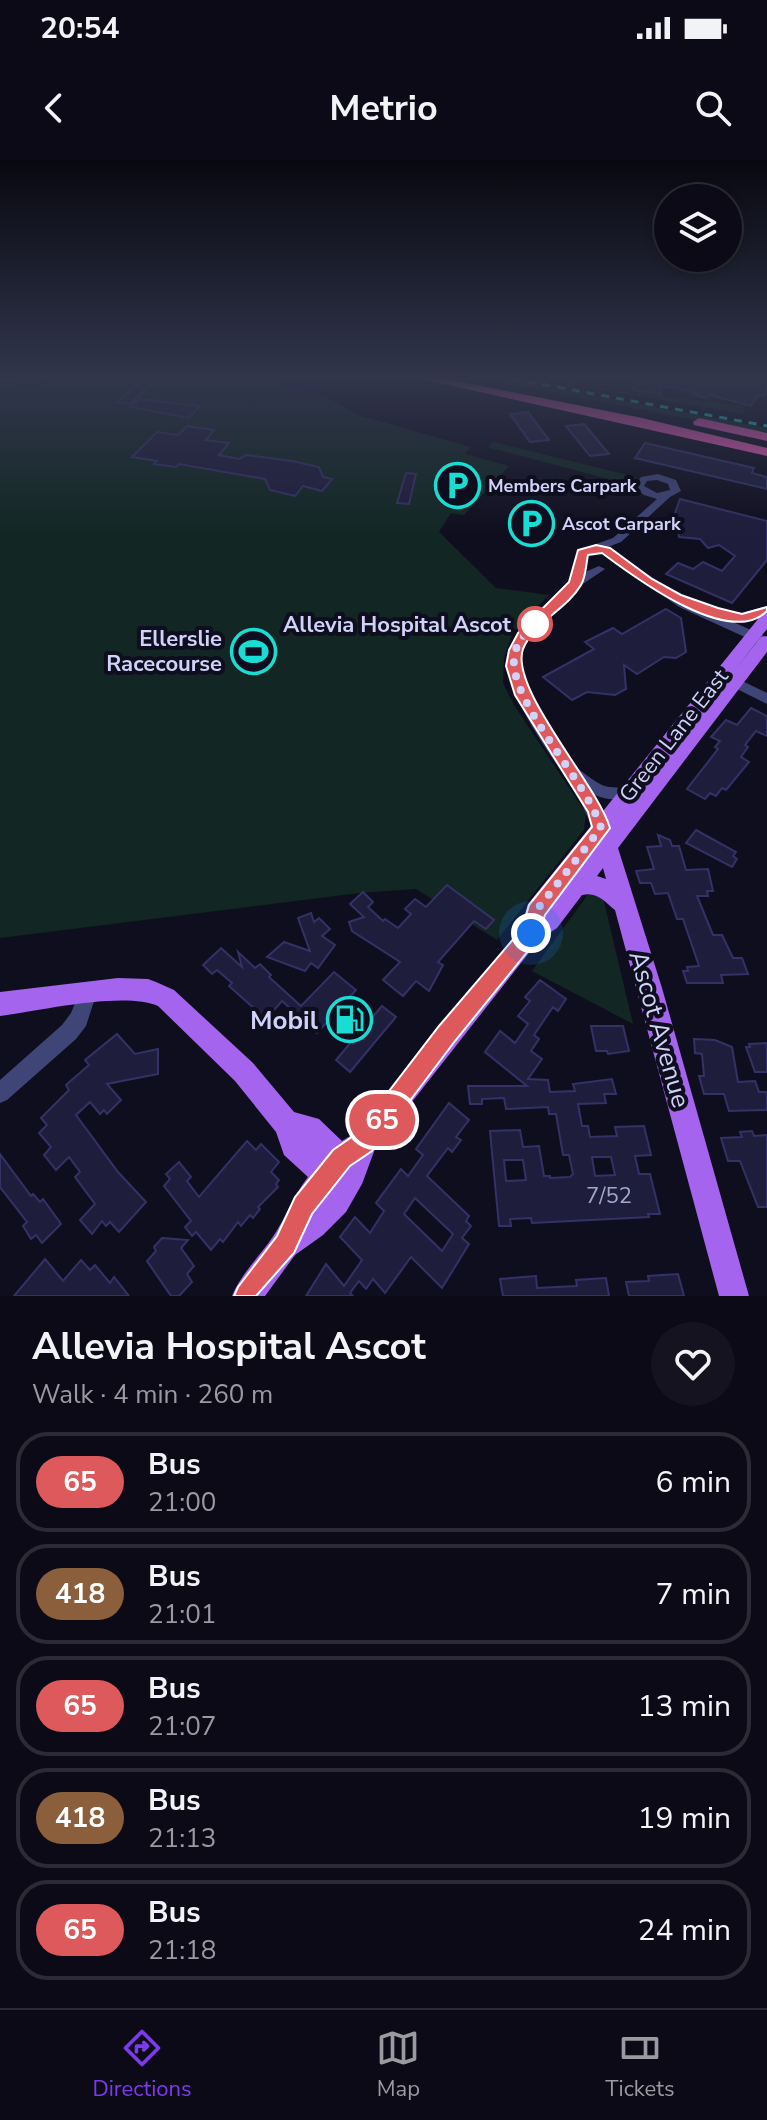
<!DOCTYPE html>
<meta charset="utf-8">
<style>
:root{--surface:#0b0a16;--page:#14131f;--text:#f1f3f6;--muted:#9a9aa1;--line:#2b2b35;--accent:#7c3aed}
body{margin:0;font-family:"Nunito Sans",sans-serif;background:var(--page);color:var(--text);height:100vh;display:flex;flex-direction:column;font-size:30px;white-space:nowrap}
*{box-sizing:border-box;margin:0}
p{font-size:26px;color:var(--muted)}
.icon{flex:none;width:44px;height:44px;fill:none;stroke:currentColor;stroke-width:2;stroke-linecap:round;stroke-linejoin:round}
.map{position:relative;height:1136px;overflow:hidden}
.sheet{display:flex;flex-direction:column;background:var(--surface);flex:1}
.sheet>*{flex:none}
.badge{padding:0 16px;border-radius:26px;font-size:28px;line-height:52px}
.fabs{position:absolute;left:654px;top:24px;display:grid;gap:16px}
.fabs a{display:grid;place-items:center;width:88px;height:88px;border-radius:50%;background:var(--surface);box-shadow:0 4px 12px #0003,0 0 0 2px var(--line);font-size:40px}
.you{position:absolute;width:40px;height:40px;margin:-20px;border:6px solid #fff;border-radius:50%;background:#1a73e8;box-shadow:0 0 0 12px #1a73e833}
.map>.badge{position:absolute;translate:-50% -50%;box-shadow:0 0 0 4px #fff}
.round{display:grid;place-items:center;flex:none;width:84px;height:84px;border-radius:42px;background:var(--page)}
.overview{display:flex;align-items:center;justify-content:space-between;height:136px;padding:0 32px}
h1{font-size:38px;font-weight:700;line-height:60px}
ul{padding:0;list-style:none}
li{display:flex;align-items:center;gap:24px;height:100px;margin:0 16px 12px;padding:0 16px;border:4px solid var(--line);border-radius:32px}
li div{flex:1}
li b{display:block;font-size:30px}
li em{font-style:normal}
li .badge{min-width:88px;font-weight:700;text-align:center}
.status{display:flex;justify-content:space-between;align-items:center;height:56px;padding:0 40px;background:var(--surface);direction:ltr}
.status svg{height:22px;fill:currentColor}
header{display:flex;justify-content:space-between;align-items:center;height:104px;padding:0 32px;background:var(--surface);font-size:36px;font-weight:700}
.tab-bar{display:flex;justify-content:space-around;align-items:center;height:112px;border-top:2px solid var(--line);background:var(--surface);font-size:22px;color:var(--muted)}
.tab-bar a{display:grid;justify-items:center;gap:4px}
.tab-bar .on{color:var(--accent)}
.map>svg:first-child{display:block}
.green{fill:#122723}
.building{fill:#1e1d3c;stroke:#343166;stroke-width:2;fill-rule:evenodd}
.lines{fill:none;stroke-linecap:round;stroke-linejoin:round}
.minor{fill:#3f4577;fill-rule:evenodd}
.major{fill:#a564ed;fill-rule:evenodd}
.highway{fill:#ec59b6;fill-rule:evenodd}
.rail{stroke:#19dcd2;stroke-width:3;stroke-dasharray:8 7;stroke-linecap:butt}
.line{fill:#de595c;stroke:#fff;stroke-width:2}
.walk{stroke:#d0d2fa;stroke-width:8;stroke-dasharray:0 14.4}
.stop-dot{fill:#fff;stroke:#de595c;stroke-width:4}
.labels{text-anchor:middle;stroke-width:8;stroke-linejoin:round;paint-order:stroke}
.far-poi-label{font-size:18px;font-weight:bold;fill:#d0d2fa;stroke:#0f0e1e;text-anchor:start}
.stop-label{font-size:22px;font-weight:bold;fill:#d0d2fa;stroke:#0f0e1e;text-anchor:end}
.poi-label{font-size:22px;font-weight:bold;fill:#d0d2fa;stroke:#0f0e1e;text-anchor:end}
.street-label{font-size:22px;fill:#d0d2fa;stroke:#0f0e1e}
.near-number-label{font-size:22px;fill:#a4a5ca}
.near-poi-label{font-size:26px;font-weight:bold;fill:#d0d2fa;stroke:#0f0e1e;text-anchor:end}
.near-street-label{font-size:26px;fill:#d0d2fa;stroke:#0f0e1e}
</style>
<div class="status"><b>20:54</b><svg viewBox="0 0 49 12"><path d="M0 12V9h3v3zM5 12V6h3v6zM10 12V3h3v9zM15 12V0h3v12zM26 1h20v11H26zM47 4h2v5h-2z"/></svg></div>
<header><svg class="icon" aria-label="back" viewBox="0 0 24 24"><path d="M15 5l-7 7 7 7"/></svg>Metrio<svg class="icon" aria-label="search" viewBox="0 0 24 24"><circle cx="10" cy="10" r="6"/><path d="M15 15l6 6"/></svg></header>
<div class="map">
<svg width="767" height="1136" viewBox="0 0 767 1136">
<rect width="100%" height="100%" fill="#0f0e1e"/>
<!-- green -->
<g class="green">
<polygon points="68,216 275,216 285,228 318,233 361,256 471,287 465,294 509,306 464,355 451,353 439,372 496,428 549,435 513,472 504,498 503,523 514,545 586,653 584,670 497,780 416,729 359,733 0,778 0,224 36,227"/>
<polygon points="468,216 490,216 767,268 767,274"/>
<polygon points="579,226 745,246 744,254"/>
<polygon points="494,282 636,317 631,325 487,287"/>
<polygon points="592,729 601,729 633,864 532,811"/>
</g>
<!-- building -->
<g class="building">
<polygon points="644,216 726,216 743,219 744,216 760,216 767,217 767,230 765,235 757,236 751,246 709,235 707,238 694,235 696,233 670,227 661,226 661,234 632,230"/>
<polygon points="142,220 154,222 130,244 117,243"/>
<polygon points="139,239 200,246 189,258 130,247"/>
<polygon points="528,252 549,280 530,282 510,254"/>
<polygon points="584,264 609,294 590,296 566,266"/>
<polygon points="187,266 214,270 206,280 229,283 219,295 239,299 246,295 292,301 319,307 323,317 332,319 322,331 303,326 295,336 270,330 265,319 179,304 176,307 154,304 157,301 132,297 157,272 178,275"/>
<polygon points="645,283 754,308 752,313 767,317 767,329 635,298"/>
<polygon points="406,313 416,314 409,344 397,343"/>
<polygon points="680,339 767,361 767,400 732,443 666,414 678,403 693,409 703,402 722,411 735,396 719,385 708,388 700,379 679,377 675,353"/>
<polygon points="666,449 681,458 686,492 676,498 664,497 637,514 624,505 626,529 615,535 587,532 572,540 543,517 594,489 585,482 613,468 622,474"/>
<polygon points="751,548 767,556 767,576 756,571 745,585 748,587 741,597 749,602 726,630 722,628 716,636 710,633 705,639 687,629 718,589 715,587 720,581 711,577 726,560 737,565"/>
<polygon points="696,670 736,692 733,696 737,699 732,707 686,683"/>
<polygon points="658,675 670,680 672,686 679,686 686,710 708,709 713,731 707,731 708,736 697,736 713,775 722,775 733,798 742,798 748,814 721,815 723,823 687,823 683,811 688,811 687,807 699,806 683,759 677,759 668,733 655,734 651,723 640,723 636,711 654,709 647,687 661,686"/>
<polygon points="447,725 494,760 486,769 474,761 438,802 443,805 429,831 416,821 403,836 383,820 400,802 352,771 349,762 364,757 350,744 363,732 373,742 368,747 383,761 385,759 398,768 411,754 405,749 415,739 426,747"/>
<polygon points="311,753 314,762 319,758 330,769 322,776 335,785 318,808 311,803 305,811 267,797 284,782 310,791 298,758"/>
<polygon points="221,788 242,807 238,792 255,808 260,804 271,815 269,817 301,846 334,812 356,830 317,873 282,841 266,859 229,826 232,823 217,810 212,814 203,805"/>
<path d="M540 820 566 839 558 851 553 847 534 875 539 879 531 891 542 899 528 919 548 920 550 932 575 931 573 924 612 919 616 934H604L606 943 578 944 582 966H588L590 977 617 976 615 967 644 966 651 995 635 996 639 1014H650L660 1054H648L649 1057 532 1063 531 1058 510 1059 511 1066H499L490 971 520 970 523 987 539 986 544 1016H550V1018L570 1017 573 1014 569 995H563L556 954H549L548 947 506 949 504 938 482 939V944H470L468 926H527L485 892 500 871 515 883 528 864 518 856 530 841 525 837ZM592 997H611L615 1015 595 1016ZM504 1000H523L526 1020 506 1021Z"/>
<polygon points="382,846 396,857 350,912 336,900"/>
<polygon points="591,866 623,866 629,891 608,894 607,891 596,891"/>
<polygon points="117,874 135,894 158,889 158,914 107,924 121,940 107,954 104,950 100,954 90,942 76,955 118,1012 146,1042 119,1072 110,1062 106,1066 102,1061 92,1074 80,1060 95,1044 75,1017 80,1012 69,997 56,1010 44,995 51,987 39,973 47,965 41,958 69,930 66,925 89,905 85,900"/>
<polygon points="694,879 715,880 732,887 738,922 755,921 759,932 767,932 767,950 729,951 724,934 704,934 699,916 704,916 702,894 695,893"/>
<polygon points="767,883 767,912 755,912 746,887 750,887 749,884"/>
<path d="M449 943 469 960 456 977 461 980 452 992 448 988 427 1016 469 1056 466 1061 471 1066 462 1078 469 1084 442 1128 411 1097 385 1133 373 1119 366 1129 359 1121 350 1133 353 1136H306L326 1104 344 1126 362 1100 340 1077 355 1057 370 1073 384 1051 376 1043 401 1009 408 1016 423 995 416 989ZM415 1038 453 1074 442 1091 404 1054Z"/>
<polygon points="752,971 754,976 767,975 767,1047 758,1047 740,1001 728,1001 721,978 742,977 740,972"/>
<polygon points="247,981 256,990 261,984 279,1002 271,1012 279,1020 276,1024 278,1027 258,1047 260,1049 253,1058 250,1055 241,1066 238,1062 223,1082 220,1079 211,1090 196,1072 192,1076 185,1067 191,1061 164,1026 170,1019 166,1014 179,1002 191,1017 187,1021 199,1037"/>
<polygon points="0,994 31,1036 33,1034 40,1042 43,1039 61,1064 42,1083 36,1075 31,1079 23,1066 27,1062 0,1027"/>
<polygon points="162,1078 188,1080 181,1088 194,1106 187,1114 192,1122 179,1136 171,1136 147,1101 156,1091 154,1087"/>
<polygon points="45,1099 63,1121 81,1100 90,1110 95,1105 110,1123 114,1117 129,1136 14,1136"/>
<polygon points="678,1114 684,1136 629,1136 626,1122 649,1121 648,1116"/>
<polygon points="536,1116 537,1128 577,1126 576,1120 606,1118 609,1136 503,1136 500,1119"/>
</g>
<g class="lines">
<!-- minor -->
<g class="minor">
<polygon points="45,216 57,216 33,224 0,222 0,218 33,219"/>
<polygon points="573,216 581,216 573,226 567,226 566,224"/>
<path d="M658 314 676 320 681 331 670 337 621 382 608 387 687 441 766 477 767 482 758 483 679 447 602 393 588 394 583 413 599 406 605 409C597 415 588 420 580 426 562 439 536 465 525 484 510 512 553 583 573 604 579 610 594 621 602 625 611 629 623 626 632 629L635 633 632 637C620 641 602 640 592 633L609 668 607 673 601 675 595 673C588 658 582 643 573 629 553 596 496 527 511 487 521 461 551 445 568 424 574 416 575 400 579 390L613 378 657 339 644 335 634 327 641 317ZM657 320 668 324 670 330 657 333 644 326 647 321Z"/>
<polygon points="736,518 767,533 767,544 731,526 729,523"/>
<polygon points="88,823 94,826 97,832 86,866 76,879 7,940 0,943 0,920 62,865 71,853 82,826"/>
</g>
<!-- major -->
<path class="major" d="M767 446V469L734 511 761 477 767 476V492L618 688 662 828 749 1136H719L615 750C605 742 597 731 582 735L557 768 539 780 375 989 362 1024 346 1052 323 1075 295 1095 265 1136H232C241 1114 259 1097 272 1078 286 1058 293 1036 308 1017L284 995 276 972 235 921 158 846C124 831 39 851 0 856V832L118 818 148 819 156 822 174 830 253 903 294 952 319 959 342 981 355 973 521 768 528 744 758 459 742 463 710 456 707 452 710 448 742 453ZM603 708 606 719 597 716Z"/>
<!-- highway -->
<g class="highway">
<polygon points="408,216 431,216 642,258 767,288 767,296"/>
<polygon points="699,258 767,273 767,281 694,265 693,262"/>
</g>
<!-- rail -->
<polyline class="rail" points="498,216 767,266"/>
</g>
<!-- sky -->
<linearGradient id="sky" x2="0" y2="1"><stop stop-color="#080810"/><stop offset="0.58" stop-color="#31364c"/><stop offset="1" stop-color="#31364c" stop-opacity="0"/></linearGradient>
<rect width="767" height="375" fill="url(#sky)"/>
<!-- line -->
<path class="line" d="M596 385 610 388 652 419 681 435 718 448 742 454 767 447V451C730 488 638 420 602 393L588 395C586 404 586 417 581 425 567 449 534 462 523 489 509 528 597 624 610 668L545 755 537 780 455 881 372 991 350 1006 312 1054 294 1093 256 1136H234L238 1127 277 1076 295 1037 333 990 356 974 439 866 522 769 529 745 592 667 588 652 515 535 506 506 509 490 518 473 569 422 578 390Z"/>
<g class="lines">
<!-- walk -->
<path class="walk" d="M531 773 536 751 601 668C588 621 503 537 515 492 519 478 531 468 541 457L535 464"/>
</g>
<!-- icons -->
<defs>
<symbol id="parking-ring" viewBox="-11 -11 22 22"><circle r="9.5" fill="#0f0e1e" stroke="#19dcd2" stroke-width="1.5"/><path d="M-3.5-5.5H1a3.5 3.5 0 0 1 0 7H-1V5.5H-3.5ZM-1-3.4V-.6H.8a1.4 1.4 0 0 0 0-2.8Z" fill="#19dcd2"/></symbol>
<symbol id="stadium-ring" viewBox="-11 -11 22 22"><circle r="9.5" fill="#0f0e1e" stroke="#19dcd2" stroke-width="1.5"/><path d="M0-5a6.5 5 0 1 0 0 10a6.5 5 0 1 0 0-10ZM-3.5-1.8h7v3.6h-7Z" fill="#19dcd2"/></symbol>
<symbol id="fuel-ring" viewBox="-11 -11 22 22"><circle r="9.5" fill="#0f0e1e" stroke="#19dcd2" stroke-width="1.5"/><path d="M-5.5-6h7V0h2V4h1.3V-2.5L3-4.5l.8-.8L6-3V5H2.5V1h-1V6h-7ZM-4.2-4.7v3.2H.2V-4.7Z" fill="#19dcd2"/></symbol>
</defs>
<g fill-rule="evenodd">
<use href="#parking-ring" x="432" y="300" width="51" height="51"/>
<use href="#parking-ring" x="506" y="338" width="51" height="51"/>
<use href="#stadium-ring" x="228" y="466" width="51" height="51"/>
<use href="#fuel-ring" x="324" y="834" width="51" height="51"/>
</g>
<!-- markers -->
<circle class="stop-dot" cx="535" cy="464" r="16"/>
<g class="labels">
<!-- far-poi labels -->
<g class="far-poi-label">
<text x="488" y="332">Members Carpark</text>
<text x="562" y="370">Ascot Carpark</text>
</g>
<!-- stop labels -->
<g class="stop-label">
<text x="511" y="472">Allevia Hospital Ascot</text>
</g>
<!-- poi labels -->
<g class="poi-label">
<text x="222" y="486">Ellerslie<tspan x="222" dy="25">Racecourse</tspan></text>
</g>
<!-- street labels -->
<g class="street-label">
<text transform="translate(673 575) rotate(-52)" y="8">Green Lane East</text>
</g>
<!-- near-number labels -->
<g class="near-number-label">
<text x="609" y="1043">7/52</text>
</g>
<!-- near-poi labels -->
<g class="near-poi-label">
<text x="318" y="869">Mobil</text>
</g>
<!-- near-street labels -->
<g class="near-street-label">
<text transform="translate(660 869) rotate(74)" y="9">Ascot Avenue</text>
</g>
</g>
</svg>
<div class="fabs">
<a><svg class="icon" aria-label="layers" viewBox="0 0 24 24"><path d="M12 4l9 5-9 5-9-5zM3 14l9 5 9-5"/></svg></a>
</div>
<div class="you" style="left:531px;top:773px"></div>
<b class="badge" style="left:382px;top:960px;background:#de595c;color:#fff">65</b>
</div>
<section class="sheet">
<div class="overview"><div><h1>Allevia Hospital Ascot</h1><p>Walk · 4 min · 260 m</p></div><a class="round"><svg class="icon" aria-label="heart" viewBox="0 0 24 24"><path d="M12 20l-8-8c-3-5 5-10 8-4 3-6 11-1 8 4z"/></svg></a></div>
<ul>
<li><span class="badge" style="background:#de595c;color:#fff">65</span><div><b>Bus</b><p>21:00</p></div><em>6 min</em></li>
<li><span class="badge" style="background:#8b5e3c;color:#fff">418</span><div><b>Bus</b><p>21:01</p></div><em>7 min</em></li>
<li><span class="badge" style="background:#de595c;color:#fff">65</span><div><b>Bus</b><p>21:07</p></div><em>13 min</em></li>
<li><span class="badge" style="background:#8b5e3c;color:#fff">418</span><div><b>Bus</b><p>21:13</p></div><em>19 min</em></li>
<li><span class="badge" style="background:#de595c;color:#fff">65</span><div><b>Bus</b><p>21:18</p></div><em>24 min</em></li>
</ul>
</section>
<nav class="tab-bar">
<a class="on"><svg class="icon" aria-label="directions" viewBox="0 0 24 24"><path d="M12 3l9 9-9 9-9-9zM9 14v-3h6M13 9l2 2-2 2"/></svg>Directions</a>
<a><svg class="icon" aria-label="map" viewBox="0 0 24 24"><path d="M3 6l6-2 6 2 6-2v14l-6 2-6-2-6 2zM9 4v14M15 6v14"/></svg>Map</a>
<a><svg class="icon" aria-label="tickets" viewBox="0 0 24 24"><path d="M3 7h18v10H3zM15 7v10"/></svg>Tickets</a>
</nav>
